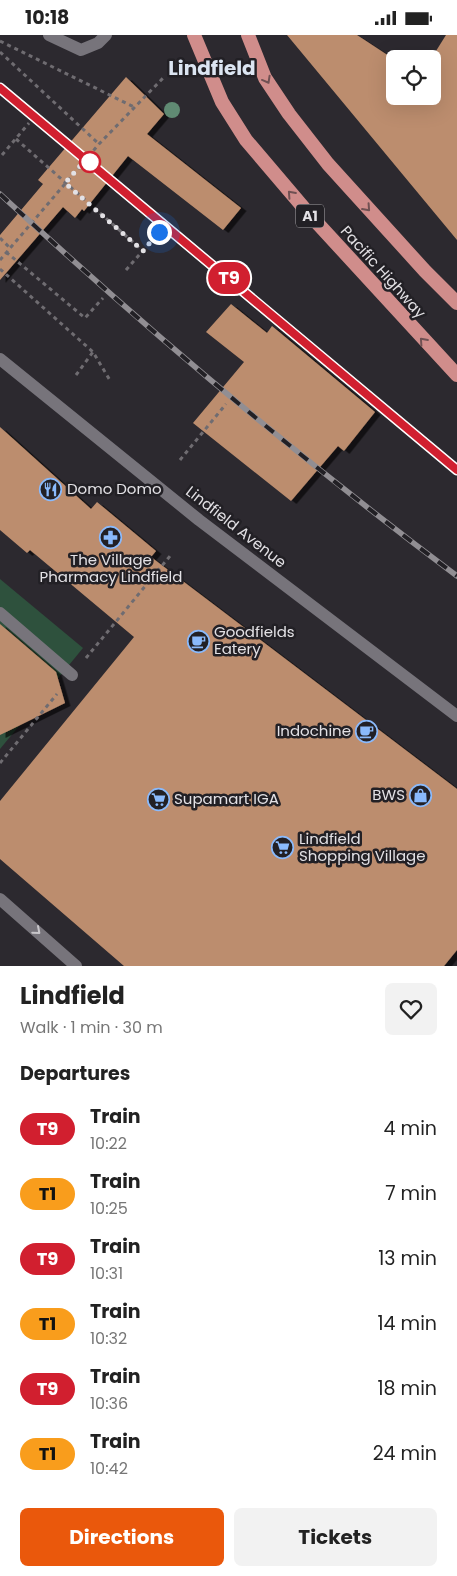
<!DOCTYPE html>
<meta charset="utf-8">
<style>
:root{--surface:#fff;--page:#f2f2f2;--text:#222;--muted:#767676;--accent:#ea580c}
body{margin:0;font-family:Poppins,sans-serif;background:var(--page);color:var(--text);height:100vh;display:flex;flex-direction:column;font-size:19px;white-space:nowrap}
*{box-sizing:border-box;margin:0}
p{font-size:16px;color:var(--muted)}
.icon{flex:none;width:28px;height:28px;fill:none;stroke:currentColor;stroke-width:2;stroke-linecap:round;stroke-linejoin:round}
.map{position:relative;height:931px;overflow:hidden}
.sheet{display:flex;flex-direction:column;background:var(--surface);flex:1}
.sheet>*{flex:none}
.badge{padding:0 10px;border-radius:16px;font-size:18px;line-height:32px}
.buttons{position:absolute;left:386px;top:15px;display:grid;gap:10px}
.buttons a{display:grid;place-items:center;width:55px;height:55px;border-radius:8px;background:var(--surface);box-shadow:0 5px 20px #0002;font-size:25px}
.you{position:absolute;width:25px;height:25px;margin:-12px;border:4px solid #fff;border-radius:50%;background:#1a73e8;box-shadow:0 0 0 8px #1a73e833}
.map>.badge{position:absolute;translate:-50% -50%;box-shadow:0 0 0 2px #fff}
h2{padding:0 20px;font-size:19px;line-height:45px}
.round{display:grid;place-items:center;flex:none;width:52px;height:52px;border-radius:8px;background:var(--page)}
.head{display:flex;align-items:center;justify-content:space-between;height:85px;padding:0 20px}
h1{font-size:24px;font-weight:700;line-height:38px}
.primary-button{display:flex;gap:10px;margin-top:auto;padding:10px 20px}
.primary-button a{flex:1;height:58px;border-radius:8px;background:var(--accent);color:#fff;font-size:20px;font-weight:700;line-height:58px;text-align:center}
.primary-button a+a{background:var(--page);color:var(--text)}
ul{padding:0;list-style:none}
li{display:flex;align-items:center;gap:15px;height:65px;padding:0 20px}
li div{flex:1}
li b{display:block;font-size:19px}
li em{font-style:normal}
li .badge{min-width:55px;font-weight:700;text-align:center}
.status{display:flex;justify-content:space-between;align-items:center;height:35px;padding:0 25px;background:var(--surface);direction:ltr}
.status svg{height:14px;fill:currentColor}
.map>svg:first-child{display:block}
.green{fill:#2e513d}
.building{fill:#bc8d6e;filter:url(#shadow)}
.lines{fill:none;stroke-linecap:round;stroke-linejoin:round}
.path{stroke:#6f6c71;stroke-width:3;stroke-dasharray:4 4;stroke-linecap:butt}
.service{stroke:#77747b;stroke-width:12}
.pedestrian{stroke:#77747b;stroke-width:12}
.tertiary{stroke:#77747b;stroke-width:12}
.trunk{stroke:#d08d8b;stroke-width:14}
.rail-casing{stroke:#918e93;stroke-width:5.5}
.rail{stroke:#222025;stroke-width:4;stroke-dasharray:11;stroke-linecap:butt}
.tree{fill:#608a73}
.oneway{stroke:#705153}
.oneway2{stroke:#c8c6ca}
.line-casing{stroke:#fff;stroke-width:11}
.line{stroke:#d11f2f;stroke-width:8}
.walk{stroke:#e3e1e5;stroke-width:5;stroke-dasharray:0 9}
.stop-dot{fill:#fff;stroke:#d11f2f;stroke-width:2.5}
.labels{text-anchor:middle;stroke-width:5;stroke-linejoin:round;paint-order:stroke}
.shield{fill:#222025;stroke:#a9a7ab;stroke-width:1}
.shield-label{font-size:14px;font-weight:bold;fill:#e3e1e5}
.street-label{font-size:15px;fill:#e3e1e5;stroke:#222025}
.poi-label{font-size:15px;fill:#e3e1e5;stroke:#222025;text-anchor:start}
.district-label{font-size:20px;font-weight:bold;fill:#dce5f2;stroke:#222025}
</style>
<div class="status"><b>10:18</b><svg viewBox="0 0 49 12"><path d="M0 12V9h3v3zM5 12V6h3v6zM10 12V3h3v9zM15 12V0h3v12zM26 1h20v11H26zM47 4h2v5h-2z"/></svg></div>
<div class="map">
<svg width="457" height="931" viewBox="0 0 457 931">
<defs>
<filter id="shadow"><feDropShadow dx="5.5" dy="3" stdDeviation="0" flood-color="#0009"/></filter>
</defs>
<rect width="100%" height="100%" fill="#2c292f"/>
<!-- green -->
<polygon class="green" points="0,544 83,613 0,714"/>
<!-- building -->
<g class="building">
<polygon points="287,0 357,0 395,25 395,61 432,61 431,24 446,0 457,0 457,205"/>
<polygon points="126,42 164,79 147,99 241,173 223,195 128,121 84,176 82,174 75,183 63,172 0,245 0,200 43,149 38,145"/>
<polygon points="231,269 267,298 272,291 375,377 344,416 338,411 291,466 193,388 244,327 206,297"/>
<polygon points="0,392 91,474 97,467 156,516 151,522 457,754 457,915 444,931 124,931 0,824 0,766 134,602 30,515 27,518 0,495"/>
<polygon points="0,589 56,637 65,668 0,700"/>
</g>
<g class="lines">
<!-- path -->
<g class="path">
<polyline points="0,6 134,72"/>
<polyline points="0,17 99,109"/>
<polyline points="16,104 143,216"/>
<polyline points="2,120 29,88"/>
<polyline points="0,203 10,213"/>
<polyline points="6,217 85,283 103,263"/>
<polyline points="0,225 99,109 165,41"/>
<polyline points="0,234 93,317 111,347"/>
<polyline points="126,235 159,197"/>
<polyline points="76,340 93,317"/>
<polyline points="180,425 226,369"/>
<polyline points="86,623 170,521"/>
<polyline points="0,728 57,659"/>
</g>
<!-- service -->
<g class="service">
<polyline points="49,0 81,15 98,8 106,0"/>
<polyline points="0,864 76,931"/>
</g>
<!-- pedestrian -->
<polyline class="pedestrian" points="0,578 72,640"/>
<!-- tertiary -->
<polyline class="tertiary" points="0,324 199,485 457,681"/>
<!-- trunk -->
<g class="trunk">
<polyline points="194,0 222,67 246,105 309,179 457,340"/>
<polyline points="248,0 265,43 289,79 328,129 425,236 457,268"/>
</g>
<defs>
<g id="rail">
<polyline points="0,53 457,435"/>
<path d="M0 159C146 294 298 422 457 541"/>
</g>
</defs>
<!-- rail casing -->
<use href="#rail" class="rail-casing"/>
<!-- rail -->
<use href="#rail" class="rail"/>
</g>
<!-- trees -->
<circle class="tree" cx="172" cy="75" r="8"/>
<!-- one-way arrows -->
<defs><path id="oneway-chevron" d="M-2-3.5L2.5 0L-2 3.5" fill="none" stroke-width="1.6" stroke-linecap="round" stroke-linejoin="round" transform="scale(1.25)"/></defs>
<g class="oneway">
<use href="#oneway-chevron" transform="translate(267 45) rotate(61)"/>
<use href="#oneway-chevron" transform="translate(291 159) rotate(-132)"/>
<use href="#oneway-chevron" transform="translate(367 173) rotate(48)"/>
<use href="#oneway-chevron" transform="translate(423 306) rotate(-132)"/>
</g>
<use class="oneway2" href="#oneway-chevron" transform="translate(37 896) rotate(41)"/>
<g class="lines">
<defs>
<polyline id="line" points="0,53 457,435"/>
</defs>
<!-- line casing -->
<use href="#line" class="line-casing"/>
<!-- line -->
<use href="#line" class="line"/>
<!-- walk -->
<polyline class="walk" points="90,127 88,122 65,148 143,216 159,197"/>
</g>
<!-- icons -->
<defs>
<symbol id="restaurant-ring" viewBox="-11 -11 22 22"><circle r="9.5" fill="#222025" stroke="#8abafc" stroke-width="1.5"/><path d="M-5-6h1v4h1v-4h1v4h1v-4h1v5L-1.5 .5V6h-2V.5L-5-1ZM5-6V6H3V1.5H1.5Q1.5-4 5-6Z" fill="#8abafc"/></symbol>
<symbol id="pharmacy-ring" viewBox="-11 -11 22 22"><circle r="9.5" fill="#222025" stroke="#8abafc" stroke-width="1.5"/><path d="M-2-6h4v4h4v4h-4v4h-4v-4h-4v-4h4Z" fill="#8abafc"/></symbol>
<symbol id="cafe-ring" viewBox="-11 -11 22 22"><circle r="9.5" fill="#222025" stroke="#8abafc" stroke-width="1.5"/><path d="M-5.5-4.5H6V0H3Q3 3.5 0 3.5H-2.5Q-5.5 3.5-5.5 0ZM3-3.2v2h1.7v-2ZM-6 4.5H4V6H-6Z" fill="#8abafc"/></symbol>
<symbol id="shop-ring" viewBox="-11 -11 22 22"><circle r="9.5" fill="#222025" stroke="#8abafc" stroke-width="1.5"/><path d="M-5-2.5h2.3a2.7 3.5 0 0 1 5.4 0H5L5.5 6h-11ZM-1.5-2.5h3a1.5 2.3 0 0 0-3 0Z" fill="#8abafc"/></symbol>
<symbol id="supermarket-ring" viewBox="-11 -11 22 22"><circle r="9.5" fill="#222025" stroke="#8abafc" stroke-width="1.5"/><path d="M-6-5.5h2.5l.6 2H6L4.5 2H-2.5L-4.4-4H-6ZM-1.5 3.2a1.3 1.3 0 1 0 .1 0ZM3 3.2a1.3 1.3 0 1 0 .1 0Z" fill="#8abafc"/></symbol>
</defs>
<g fill-rule="evenodd">
<use href="#restaurant-ring" x="38" y="442" width="25" height="25"/>
<use href="#pharmacy-ring" x="98" y="490" width="25" height="25"/>
<use href="#cafe-ring" x="186" y="594" width="25" height="25"/>
<use href="#cafe-ring" x="354" y="684" width="25" height="25"/>
<use href="#shop-ring" x="408" y="748" width="25" height="25"/>
<use href="#supermarket-ring" x="146" y="752" width="25" height="25"/>
<use href="#supermarket-ring" x="270" y="800" width="25" height="25"/>
</g>
<!-- markers -->
<circle class="stop-dot" cx="90" cy="127" r="10"/>
<g class="labels">
<!-- shield labels -->
<rect class="shield" x="296" y="169.5" width="28" height="23" rx="4"/>
<g class="shield-label">
<text x="310" y="186">A1</text>
</g>
<!-- street labels -->
<g class="street-label">
<text transform="translate(383 237) rotate(48)" y="5">Pacific Highway</text>
<text transform="translate(236 492) rotate(38)" y="5">Lindfield Avenue</text>
</g>
<!-- poi labels -->
<g class="poi-label">
<text x="67" y="459">Domo Domo</text>
<text x="111" y="530" text-anchor="middle">The Village<tspan x="111" dy="17">Pharmacy Lindfield</tspan></text>
<text x="214" y="602">Goodfields<tspan x="214" dy="17">Eatery</tspan></text>
<text x="351" y="701" text-anchor="end">Indochine</text>
<text x="405" y="765" text-anchor="end">BWS</text>
<text x="174" y="769">Supamart IGA</text>
<text x="299" y="809">Lindfield<tspan x="299" dy="17">Shopping Village</tspan></text>
</g>
<!-- district labels -->
<g class="district-label">
<text x="212" y="40">Lindfield</text>
</g>
</g>
</svg>
<div class="buttons">
<a><svg class="icon" aria-label="locate" viewBox="0 0 24 24"><circle cx="12" cy="12" r="6"/><path d="M12 2v4M12 18v4M2 12h4M18 12h4"/></svg></a>
</div>
<div class="you" style="left:159px;top:197px"></div>
<b class="badge" style="left:229px;top:243px;background:#d11f2f;color:#fff">T9</b>
</div>
<section class="sheet">
<div class="head"><div><h1>Lindfield</h1><p>Walk · 1 min · 30 m</p></div><a class="round"><svg class="icon" aria-label="heart" viewBox="0 0 24 24"><path d="M12 20l-8-8c-3-5 5-10 8-4 3-6 11-1 8 4z"/></svg></a></div>
<h2>Departures</h2>
<ul>
<li><span class="badge" style="background:#d11f2f;color:#fff">T9</span><div><b>Train</b><p>10:22</p></div><em>4 min</em></li>
<li><span class="badge" style="background:#f99d1c;color:#111">T1</span><div><b>Train</b><p>10:25</p></div><em>7 min</em></li>
<li><span class="badge" style="background:#d11f2f;color:#fff">T9</span><div><b>Train</b><p>10:31</p></div><em>13 min</em></li>
<li><span class="badge" style="background:#f99d1c;color:#111">T1</span><div><b>Train</b><p>10:32</p></div><em>14 min</em></li>
<li><span class="badge" style="background:#d11f2f;color:#fff">T9</span><div><b>Train</b><p>10:36</p></div><em>18 min</em></li>
<li><span class="badge" style="background:#f99d1c;color:#111">T1</span><div><b>Train</b><p>10:42</p></div><em>24 min</em></li>
</ul>
<div class="primary-button"><a>Directions</a><a>Tickets</a></div>
</section>
